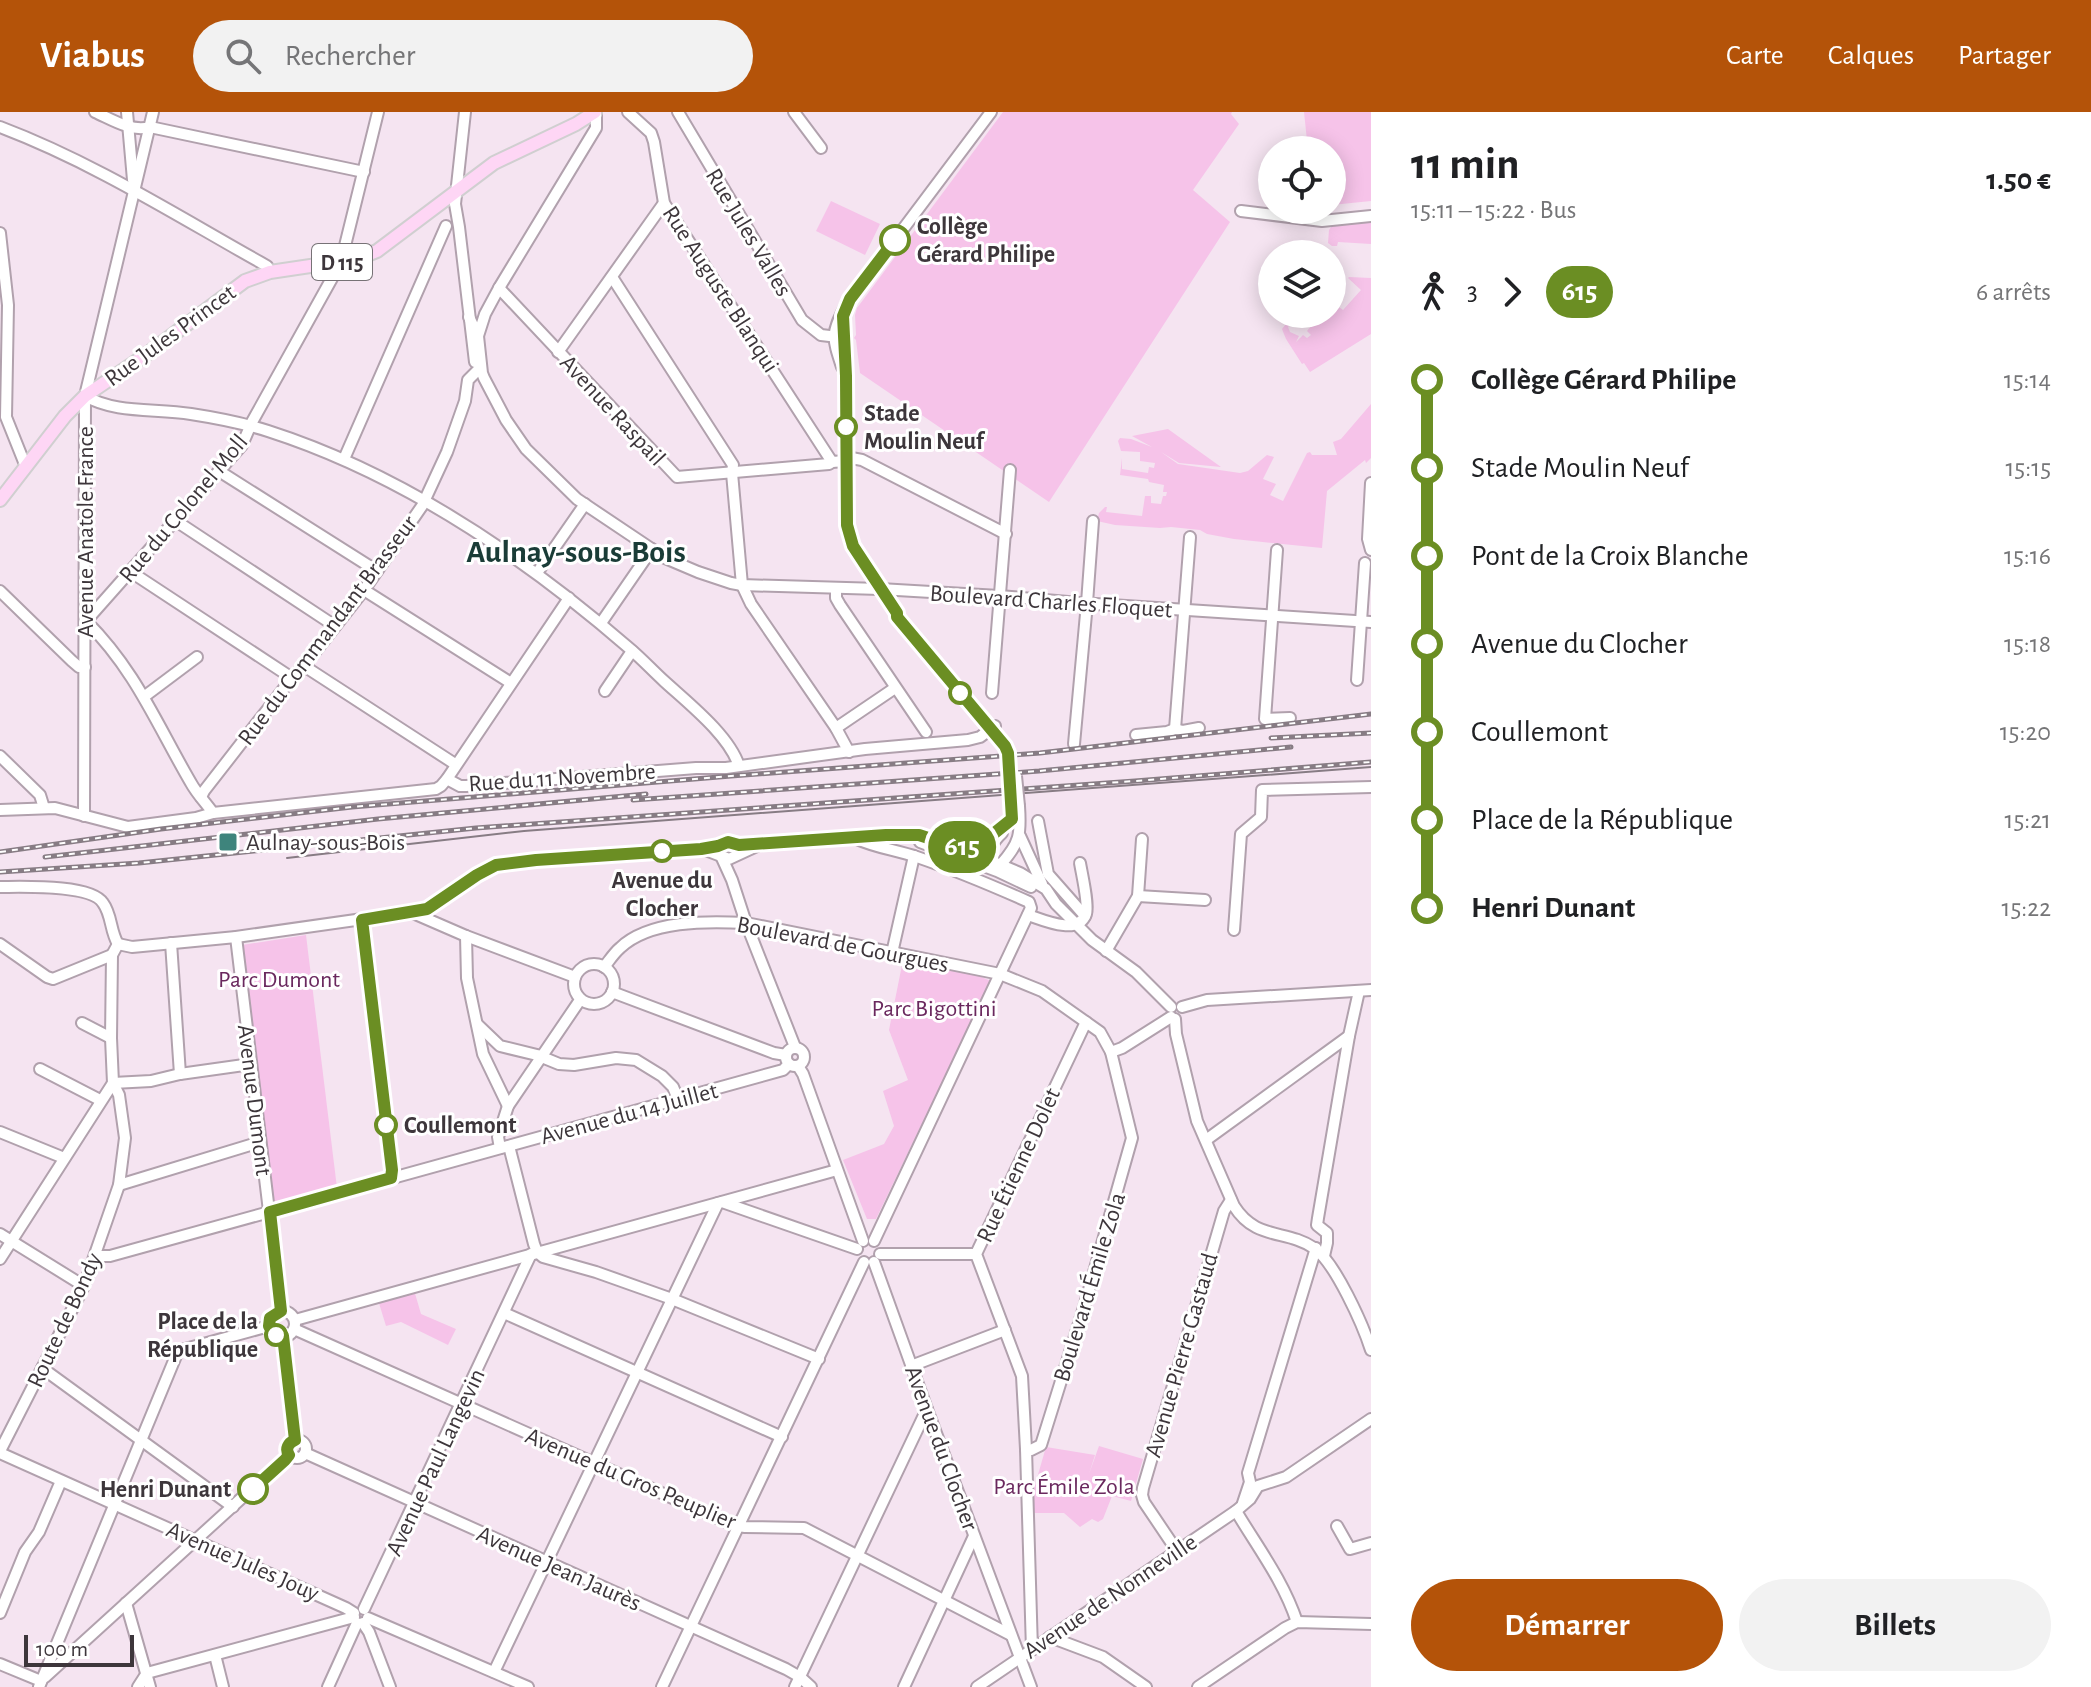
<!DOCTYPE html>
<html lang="fr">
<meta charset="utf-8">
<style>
:root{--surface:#fff;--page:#f2f2f2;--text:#202124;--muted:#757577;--accent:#b45309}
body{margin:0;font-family:"Alegreya Sans",sans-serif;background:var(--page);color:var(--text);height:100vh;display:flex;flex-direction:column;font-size:30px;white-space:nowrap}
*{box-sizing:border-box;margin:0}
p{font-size:26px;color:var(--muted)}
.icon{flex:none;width:44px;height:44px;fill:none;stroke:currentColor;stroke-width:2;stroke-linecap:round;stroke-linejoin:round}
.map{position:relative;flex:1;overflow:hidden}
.details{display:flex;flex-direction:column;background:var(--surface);width:720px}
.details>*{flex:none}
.badge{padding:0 16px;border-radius:26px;font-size:28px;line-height:52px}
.buttons{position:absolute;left:1258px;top:24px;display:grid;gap:16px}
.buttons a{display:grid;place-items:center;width:88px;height:88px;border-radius:50%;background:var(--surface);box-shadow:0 4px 20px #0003;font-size:40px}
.scale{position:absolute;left:24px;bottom:20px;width:110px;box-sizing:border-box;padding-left:8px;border:4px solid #3d363b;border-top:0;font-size:22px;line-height:28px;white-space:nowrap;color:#3d363b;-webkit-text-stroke:6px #fff;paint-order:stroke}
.map>.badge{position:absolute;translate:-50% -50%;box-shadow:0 0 0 4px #fff}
.legs{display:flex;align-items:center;gap:12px;height:88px;padding:0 40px;font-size:26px}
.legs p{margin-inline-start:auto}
.summary{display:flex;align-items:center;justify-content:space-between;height:136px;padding:0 40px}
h1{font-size:44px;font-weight:600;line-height:60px}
.button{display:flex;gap:16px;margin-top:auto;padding:16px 40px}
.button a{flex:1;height:92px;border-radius:48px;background:var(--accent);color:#fff;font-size:32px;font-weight:600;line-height:92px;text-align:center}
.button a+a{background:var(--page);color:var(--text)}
ul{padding:0 40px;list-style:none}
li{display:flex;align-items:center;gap:28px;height:88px;font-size:30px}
li i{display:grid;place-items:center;width:12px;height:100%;margin:0 10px;background:currentColor}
li i::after{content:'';width:20px;height:20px;margin:-10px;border:6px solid;border-radius:50%;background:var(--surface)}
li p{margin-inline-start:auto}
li:first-child i{background:linear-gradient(#0000 50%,currentColor 0)}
li:last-child i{background:linear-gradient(currentColor 50%,#0000 0)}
header{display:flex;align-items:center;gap:48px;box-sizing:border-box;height:112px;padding:0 40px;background:var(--accent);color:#fff}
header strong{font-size:38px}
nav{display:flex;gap:44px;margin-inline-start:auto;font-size:28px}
.search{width:560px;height:72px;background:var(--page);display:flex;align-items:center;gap:20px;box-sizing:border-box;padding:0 28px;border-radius:44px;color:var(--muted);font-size:30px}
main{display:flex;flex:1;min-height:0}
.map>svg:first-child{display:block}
.green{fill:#f6c3e9}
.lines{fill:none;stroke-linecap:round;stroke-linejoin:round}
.minor-casing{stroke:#b1a1ad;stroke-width:14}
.major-casing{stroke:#d0cfd0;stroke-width:16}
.minor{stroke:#fff;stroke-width:10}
.major{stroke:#fed6f5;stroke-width:12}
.tram{stroke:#877c84;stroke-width:2}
.rail-casing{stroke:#877c84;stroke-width:5}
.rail{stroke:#fff;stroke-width:2;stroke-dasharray:6;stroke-linecap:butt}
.minor-bridge-casing{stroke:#b1a1ad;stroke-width:14;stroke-linecap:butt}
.minor-bridge{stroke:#fff;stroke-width:10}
.line-1-casing{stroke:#fff;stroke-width:18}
.line-1{stroke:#6b8e23;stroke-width:12}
.stop-1-dot{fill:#fff;stroke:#6b8e23;stroke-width:4}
.poi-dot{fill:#3e847c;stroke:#fff;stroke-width:3}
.labels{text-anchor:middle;stroke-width:6;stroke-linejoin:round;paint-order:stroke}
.shield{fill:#fff;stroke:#777276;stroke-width:2}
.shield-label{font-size:22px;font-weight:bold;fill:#3d363b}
.stop-label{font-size:24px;font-weight:bold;fill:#3d363b;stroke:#fff;text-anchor:start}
.street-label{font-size:24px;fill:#3d363b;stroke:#fff}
.poi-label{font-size:24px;fill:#3d363b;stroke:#fff;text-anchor:start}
.park-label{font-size:24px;fill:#6a285e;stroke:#fff}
.district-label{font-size:32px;font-weight:bold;fill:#1a3c37;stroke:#fff}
</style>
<header>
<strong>Viabus</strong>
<div class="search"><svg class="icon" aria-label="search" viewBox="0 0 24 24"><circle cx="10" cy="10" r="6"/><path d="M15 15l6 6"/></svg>Rechercher</div>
<nav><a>Carte</a><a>Calques</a><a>Partager</a></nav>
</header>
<main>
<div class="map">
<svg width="1371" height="1575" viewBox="0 0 1371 1575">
<rect width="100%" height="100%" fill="#f5e4f1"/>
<!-- green -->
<g class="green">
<polygon points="1003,0 1232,0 1231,2 1239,12 1193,78 1230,110 1049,390 860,261 856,228 854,226 856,223 855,203 857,196"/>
<polygon points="1304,0 1371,0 1371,89 1332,93 1332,38 1308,38"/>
<polygon points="831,89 880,112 865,143 816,119"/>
<polygon points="1371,106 1371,132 1338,130 1337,134 1332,134 1328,131 1329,118 1334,111"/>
<polygon points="1349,165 1371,166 1371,222 1310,260 1304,251 1302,252 1286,227 1282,217 1294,202 1298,202 1288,215 1290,220 1299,224 1296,230 1303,223 1307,226 1311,223 1307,219 1321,202 1332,202 1332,190 1343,198 1361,178 1348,166"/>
<polygon points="1371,292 1371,346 1366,351 1365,348 1327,379 1322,436 1234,427 1207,422 1200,418 1171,415 1160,416 1115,413 1097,409 1099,401 1105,395 1107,395 1106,400 1142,404 1145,384 1151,384 1151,391 1161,392 1163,384 1166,384 1167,380 1163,380 1164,373 1149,370 1148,367 1120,363 1122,346 1122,357 1148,361 1149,355 1154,356 1155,351 1140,349 1140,340 1121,339 1118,329 1120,326 1131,327 1152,335 1132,324 1168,317 1221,355 1179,351 1161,340 1178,352 1240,361 1248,359 1267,343 1274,345 1263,367 1276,372 1270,383 1283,389 1307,341 1310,340 1312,343 1337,343 1333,330 1341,327"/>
<polygon points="306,823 337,1076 274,1093 242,833"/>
<polygon points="903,848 979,864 991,869 876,1107 867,1107 843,1048 884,1032 894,1014 883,979 908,968 889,918"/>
<polygon points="414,1178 421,1202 456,1217 448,1233 401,1210 386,1214 378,1188"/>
<polygon points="1099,1334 1143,1347 1131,1389 1112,1384 1103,1407 1098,1410 1092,1407 1080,1415 1064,1401 1029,1401 1030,1390 1046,1335 1095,1343 1089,1362"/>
</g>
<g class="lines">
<defs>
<g id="minor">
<path d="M95 0C113 8 131 20 150 15L364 60"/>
<polyline points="127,0 133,68"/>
<polyline points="465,0 455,92 459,115 475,250"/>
<polyline points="628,0 651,21 654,30 664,91 832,350"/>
<polyline points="678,0 802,208 821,223 838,225"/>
<polyline points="794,0 821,36"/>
<path d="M0 15C95 51 179 105 267 154L270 160"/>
<polyline points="1241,99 1322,109 1371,104"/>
<polyline points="0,121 8,193 6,305 26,355"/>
<polyline points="612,165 733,353 732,361 742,473 751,492 836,616 849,640"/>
<polyline points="499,176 677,365 829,352 832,350 846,349"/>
<path d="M846 193 843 214 846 264V397L847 413 853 434 897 501V505C924 538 951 570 977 602 987 615 1002 625 1008 641"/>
<polyline points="469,205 478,224 482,261 484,266 506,308 526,337 577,387 665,446 698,460 731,471 742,473 880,477 999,484 1080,491 1371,510"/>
<polyline points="478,224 485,202 499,176 596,16 596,0"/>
<polyline points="558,240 664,91"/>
<path d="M842 255C832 225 831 221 846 193L991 0"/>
<path d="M85 284C116 302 156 296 191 302 217 306 243 311 268 319 402 362 523 444 629 536 641 546 652 558 664 569 688 591 729 623 739 654"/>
<polyline points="846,345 862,348 1006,422"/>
<polyline points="344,347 446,114"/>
<polyline points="219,359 377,459"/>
<polyline points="1371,371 1368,427 1371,438"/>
<polyline points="176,409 335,514"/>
<polyline points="1277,438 1265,607 1290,606"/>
<polyline points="131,460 292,566"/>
<polyline points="537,461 585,392"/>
<polyline points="836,476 836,486 840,493 926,620"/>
<polyline points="364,478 511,571"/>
<polyline points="0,479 72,549 79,555 85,555"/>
<polyline points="86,509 242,333 252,310 341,150 378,0"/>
<path d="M86 509C136 559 156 611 191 671 197 682 206 691 213 701"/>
<polyline points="601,511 652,437"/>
<polyline points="304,554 455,652"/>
<polyline points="1357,568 1365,451"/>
<polyline points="605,579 632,539"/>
<polyline points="992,581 1010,358"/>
<polyline points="145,584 197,545"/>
<polyline points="836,616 895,576"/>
<polyline points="1175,617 1190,425"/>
<polyline points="1136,623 1167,620 1175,617 1183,619 1199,616"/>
<polyline points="1074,632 1087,491 1093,409"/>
<polyline points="0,644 40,683 44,696"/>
<polyline points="447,667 460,674 466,674 696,656 726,656 865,637 968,628 980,625 995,614"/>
<polyline points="201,685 204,679 292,566 304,554 364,478 422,394 447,340 465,289 468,268 478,258"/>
<polyline points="0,698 55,696 128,715 196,706 213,701 436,677 441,674 447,667 569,486"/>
<polyline points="84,704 85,284 153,0"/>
<polyline points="1038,709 1048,762 1085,804"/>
<polyline points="1020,724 1042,772"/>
<path d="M857 727C877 736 897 738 917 745 955 758 993 774 1029 790L1031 796 874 1129"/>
<polyline points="920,730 997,759 1031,775"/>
<path d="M962 735C982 733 998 722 1012 707V696"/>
<polyline points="703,737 729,747 757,734"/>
<polyline points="722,746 732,768 746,811 795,935"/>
<path d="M996 752H1001C1020 731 1021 722 1019 694"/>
<path d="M993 753C987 740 992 730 1002 721"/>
<path d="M0 775C22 775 91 772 103 791 112 803 110 819 118 832"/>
<polyline points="1138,784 1205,788"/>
<polyline points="413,801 466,824 575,865"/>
<path d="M1028 803C1043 808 1078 824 1086 802 1089 792 1082 763 1080 751"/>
<polyline points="362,808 392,1058 391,1066"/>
<polyline points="1234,818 1241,722 1261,705 1262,678 1371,675"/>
<polyline points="466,824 467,866 483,942 508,994"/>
<polyline points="236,825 281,1199"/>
<polyline points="171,831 180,962"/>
<polyline points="0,832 47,865 53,867 112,843"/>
<polyline points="118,832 132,835 236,825 412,800 427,797 436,792 477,763 496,753 536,748 701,737 718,734 728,730 739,733 886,723 919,723 977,743 1020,761 1046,777 1056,792 1092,828 1136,860 1171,895"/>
<polyline points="1106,839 1138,784 1142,727"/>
<polyline points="892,841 914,744"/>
<circle cx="594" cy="872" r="20"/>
<path d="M604 855C609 849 614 841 620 836 649 808 707 809 746 811L1000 862 1042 879 1100 920 1111 940 1132 1026 1085 1192 1041 1333 1031 1338 1026 1337 1032 1538"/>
<polyline points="612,880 774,941 786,943"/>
<polyline points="1182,895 1207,888 1371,878"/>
<path d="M1175 907 1176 922 1197 1009 1234 1094C1256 1129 1286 1117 1314 1136 1335 1150 1363 1213 1371 1238"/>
<polyline points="82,911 111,926"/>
<polyline points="477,912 500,934 537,943 559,952 574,953 616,946 636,948 662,964 673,975 678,987"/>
<circle cx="795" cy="945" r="9"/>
<polyline points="1111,940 1122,936 1171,905"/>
<polyline points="798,954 803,962 863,1129"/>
<polyline points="40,957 100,988"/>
<polyline points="113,971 151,969 180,962 251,952"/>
<polyline points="0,1020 64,1046"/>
<polyline points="1206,1028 1349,924"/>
<polyline points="509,1034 534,1132 537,1140 543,1145 596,1160 672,1187 819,1247"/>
<polyline points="500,1036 498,1025 508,994 580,888"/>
<polyline points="119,1073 260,1030"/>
<polyline points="722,1090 857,1137"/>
<polyline points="0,1122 84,1174"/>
<polyline points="880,1142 976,1142"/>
<polyline points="96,1144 110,1144 783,958 789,952"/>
<polyline points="1324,1144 1327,1131 1327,1121 1317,1113 1318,1106 1349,924 1359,879"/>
<polyline points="0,1147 113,971"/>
<polyline points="874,1150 927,1297 1031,1575"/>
<circle cx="282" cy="1212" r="13"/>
<polyline points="504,1201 782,1325"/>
<polyline points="295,1208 837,1058"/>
<polyline points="294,1217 733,1413 745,1415 804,1416 1011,1523"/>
<polyline points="283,1224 295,1328"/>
<polyline points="911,1254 1005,1218"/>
<polyline points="42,1256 233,1395"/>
<circle cx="297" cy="1337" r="9"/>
<polyline points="1026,1337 1022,1264 976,1142 1086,910"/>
<polyline points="0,1339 84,1174 119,1073 125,1026 119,983 113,971 111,926 112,843 118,832"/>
<polyline points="0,1341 346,1496 354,1501"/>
<polyline points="305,1341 786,1557 800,1565 811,1575"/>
<polyline points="1243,1391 1250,1370 1248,1361 1316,1136"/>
<path d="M1236 1399C1258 1436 1283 1468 1297 1510"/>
<polyline points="1337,1414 1350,1437 1371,1431"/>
<polyline points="1177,1439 1144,1390 1142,1383 1143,1376 1224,1099 1231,1088"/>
<polyline points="126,1491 150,1575"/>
<polyline points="364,1497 531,1142"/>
<polyline points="0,1501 25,1440 39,1420 61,1369"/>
<polyline points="368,1506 528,1575"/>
<polyline points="363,1511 369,1520 390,1575"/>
<polyline points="1050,1525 1103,1545 1146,1575"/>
<polyline points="215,1543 223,1575"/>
<polyline points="0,1552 41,1569"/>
<polyline points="494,1560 718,1091"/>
<polyline points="45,1565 289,1343"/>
<polyline points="39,1575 178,1239 269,1214"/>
<polyline points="138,1575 147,1561 354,1505"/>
<polyline points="328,1575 357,1511"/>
<polyline points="662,1575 864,1150"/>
<polyline points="795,1575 927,1297"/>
<polyline points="904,1575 974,1424"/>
<polyline points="977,1575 1236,1399 1250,1387 1258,1374 1286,1365 1371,1307"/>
<polyline points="1198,1575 1285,1516 1297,1510 1371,1512"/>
</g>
<polyline id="major" points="0,388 65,304 85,284 147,242 245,169 270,160 357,147 377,139 494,51 576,12 595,0"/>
</defs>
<!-- minor casing -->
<use href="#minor" class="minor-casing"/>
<!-- major casing -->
<use href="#major" class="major-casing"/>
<!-- minor -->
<use href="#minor" class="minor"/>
<!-- major -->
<use href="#major" class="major"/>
<!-- tram -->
<polyline class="tram" points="287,746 524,719 1371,655"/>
<defs>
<g id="rail">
<polyline points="1271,626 1371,621"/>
<polyline points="633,688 1039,659 1291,635"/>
<polyline points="0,740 161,717 352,695 731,664 1040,641 1371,602"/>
<polyline points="45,745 378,707 646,682"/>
<polyline points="0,760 139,751 476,716 1135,669 1371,650"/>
</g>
</defs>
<!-- rail casing -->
<use href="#rail" class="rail-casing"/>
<!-- rail -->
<use href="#rail" class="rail"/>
<defs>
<g id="minor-bridge">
<polyline points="1008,641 1012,696"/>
<polyline points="1016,664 1019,694"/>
</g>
</defs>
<!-- minor-bridge casing -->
<use href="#minor-bridge" class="minor-bridge-casing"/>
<!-- minor-bridge -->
<use href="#minor-bridge" class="minor-bridge"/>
</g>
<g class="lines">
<defs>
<path id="line-1" d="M253 1377 285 1348 289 1343C285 1337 288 1331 295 1328L283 1224 273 1221 269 1214 270 1206 281 1199 270 1100 391 1066 392 1058 362 808 427 797 477 763 496 753 536 748 701 737 718 734 728 730 739 733 886 723H919L956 735 969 734 982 731 1012 707 1008 641 1005 634 897 505V501L853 434 847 413 846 264 843 204 850 187 895 128"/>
</defs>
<!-- line-1 casing -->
<use href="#line-1" class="line-1-casing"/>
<!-- line-1 -->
<use href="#line-1" class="line-1"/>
</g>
<!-- markers -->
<g class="stop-1-dot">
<circle cx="895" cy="128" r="14"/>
<circle cx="846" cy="315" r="10"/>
<circle cx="960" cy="581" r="10"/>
<circle cx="662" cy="739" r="10"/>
<circle cx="386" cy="1013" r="10"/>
<circle cx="276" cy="1223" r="10"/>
<circle cx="253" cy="1377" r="14"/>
</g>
<rect class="poi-dot" x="218" y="720" width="20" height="20" rx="4"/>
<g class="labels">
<!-- shield labels -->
<rect class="shield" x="312" y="132" width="60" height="36" rx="6"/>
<g class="shield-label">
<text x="342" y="158">D 115</text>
</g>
<!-- stop labels -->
<g class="stop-label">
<text x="917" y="122">Collège<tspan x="917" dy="28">Gérard Philipe</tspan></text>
<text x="864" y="309">Stade<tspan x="864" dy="28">Moulin Neuf</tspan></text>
<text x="662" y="776" text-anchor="middle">Avenue du<tspan x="662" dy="28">Clocher</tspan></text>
<text x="404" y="1021">Coullemont</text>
<text x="258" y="1217" text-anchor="end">Place de la<tspan x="258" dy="28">République</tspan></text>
<text x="231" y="1385" text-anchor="end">Henri Dunant</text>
</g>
<!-- street labels -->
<g class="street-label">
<text transform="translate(749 120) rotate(59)" y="8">Rue Jules Valles</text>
<text transform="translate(721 177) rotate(57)" y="8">Rue Auguste Blanqui</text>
<text transform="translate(170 223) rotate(-36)" y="8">Rue Jules Princet</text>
<text transform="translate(613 298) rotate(47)" y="8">Avenue Raspail</text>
<text transform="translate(183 396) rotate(-50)" y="8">Rue du Colonel Moll</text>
<text transform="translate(85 420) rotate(-90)" y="8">Avenue Anatole France</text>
<text transform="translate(1051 489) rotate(4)" y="8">Boulevard Charles Floquet</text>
<text transform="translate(327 518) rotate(-53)" y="8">Rue du Commandant Brasseur</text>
<text transform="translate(562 665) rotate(-4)" y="8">Rue du 11 Novembre</text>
<text transform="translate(843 832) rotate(11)" y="8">Boulevard de Gourgues</text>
<text transform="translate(255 988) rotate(83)" y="8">Avenue Dumont</text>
<text transform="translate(629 1001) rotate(-15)" y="8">Avenue du 14 Juillet</text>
<text transform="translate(1018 1053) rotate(-65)" y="8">Rue Étienne Dolet</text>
<text transform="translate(1089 1175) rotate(-73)" y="8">Boulevard Émile Zola</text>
<text transform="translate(64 1208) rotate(-65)" y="8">Route de Bondy</text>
<text transform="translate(1181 1243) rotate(-74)" y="8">Avenue Pierre Gastaud</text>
<text transform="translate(942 1336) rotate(70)" y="8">Avenue du Clocher</text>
<text transform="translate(435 1350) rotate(-65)" y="8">Avenue Paul Langevin</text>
<text transform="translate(631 1366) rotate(23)" y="8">Avenue du Gros Peuplier</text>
<text transform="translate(243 1449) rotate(24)" y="8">Avenue Jules Jouy</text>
<text transform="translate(559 1456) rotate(24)" y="8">Avenue Jean Jaurès</text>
<text transform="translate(1110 1484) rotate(-34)" y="8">Avenue de Nonneville</text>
</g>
<!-- poi labels -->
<g class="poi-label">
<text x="246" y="738">Aulnay-sous-Bois</text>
</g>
<!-- park labels -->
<g class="park-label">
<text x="279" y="875">Parc Dumont</text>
<text x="934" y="904">Parc Bigottini</text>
<text x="1064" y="1382">Parc Émile Zola</text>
</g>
<!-- district labels -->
<g class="district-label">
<text x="576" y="450">Aulnay-sous-Bois</text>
</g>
</g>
</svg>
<div class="buttons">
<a><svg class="icon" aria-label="locate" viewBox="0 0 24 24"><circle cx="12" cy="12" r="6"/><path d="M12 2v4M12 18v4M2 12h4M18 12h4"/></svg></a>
<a><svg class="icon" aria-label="layers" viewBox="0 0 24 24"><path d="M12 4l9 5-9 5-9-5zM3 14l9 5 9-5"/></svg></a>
</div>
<div class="scale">100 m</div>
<b class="badge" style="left:962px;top:735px;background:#6b8e23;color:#fff">615</b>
</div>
<section class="details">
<div class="summary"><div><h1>11 min</h1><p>15:11 – 15:22 · Bus</p></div><b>1.50 €</b></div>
<div class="legs"><svg class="icon" aria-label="walk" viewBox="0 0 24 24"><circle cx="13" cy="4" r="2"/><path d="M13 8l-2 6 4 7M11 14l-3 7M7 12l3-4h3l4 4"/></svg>3<svg class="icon" aria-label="forward" viewBox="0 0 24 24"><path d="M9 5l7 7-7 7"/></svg><b class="badge" style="background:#6b8e23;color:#fff">615</b><p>6 arrêts</p></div>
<ul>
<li><i style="color:#6b8e23"></i><b>Collège Gérard Philipe</b><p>15:14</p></li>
<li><i style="color:#6b8e23"></i><span>Stade Moulin Neuf</span><p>15:15</p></li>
<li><i style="color:#6b8e23"></i><span>Pont de la Croix Blanche</span><p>15:16</p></li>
<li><i style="color:#6b8e23"></i><span>Avenue du Clocher</span><p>15:18</p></li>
<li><i style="color:#6b8e23"></i><span>Coullemont</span><p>15:20</p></li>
<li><i style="color:#6b8e23"></i><span>Place de la République</span><p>15:21</p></li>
<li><i style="color:#6b8e23"></i><b>Henri Dunant</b><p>15:22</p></li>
</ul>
<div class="button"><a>Démarrer</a><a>Billets</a></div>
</section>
</main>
